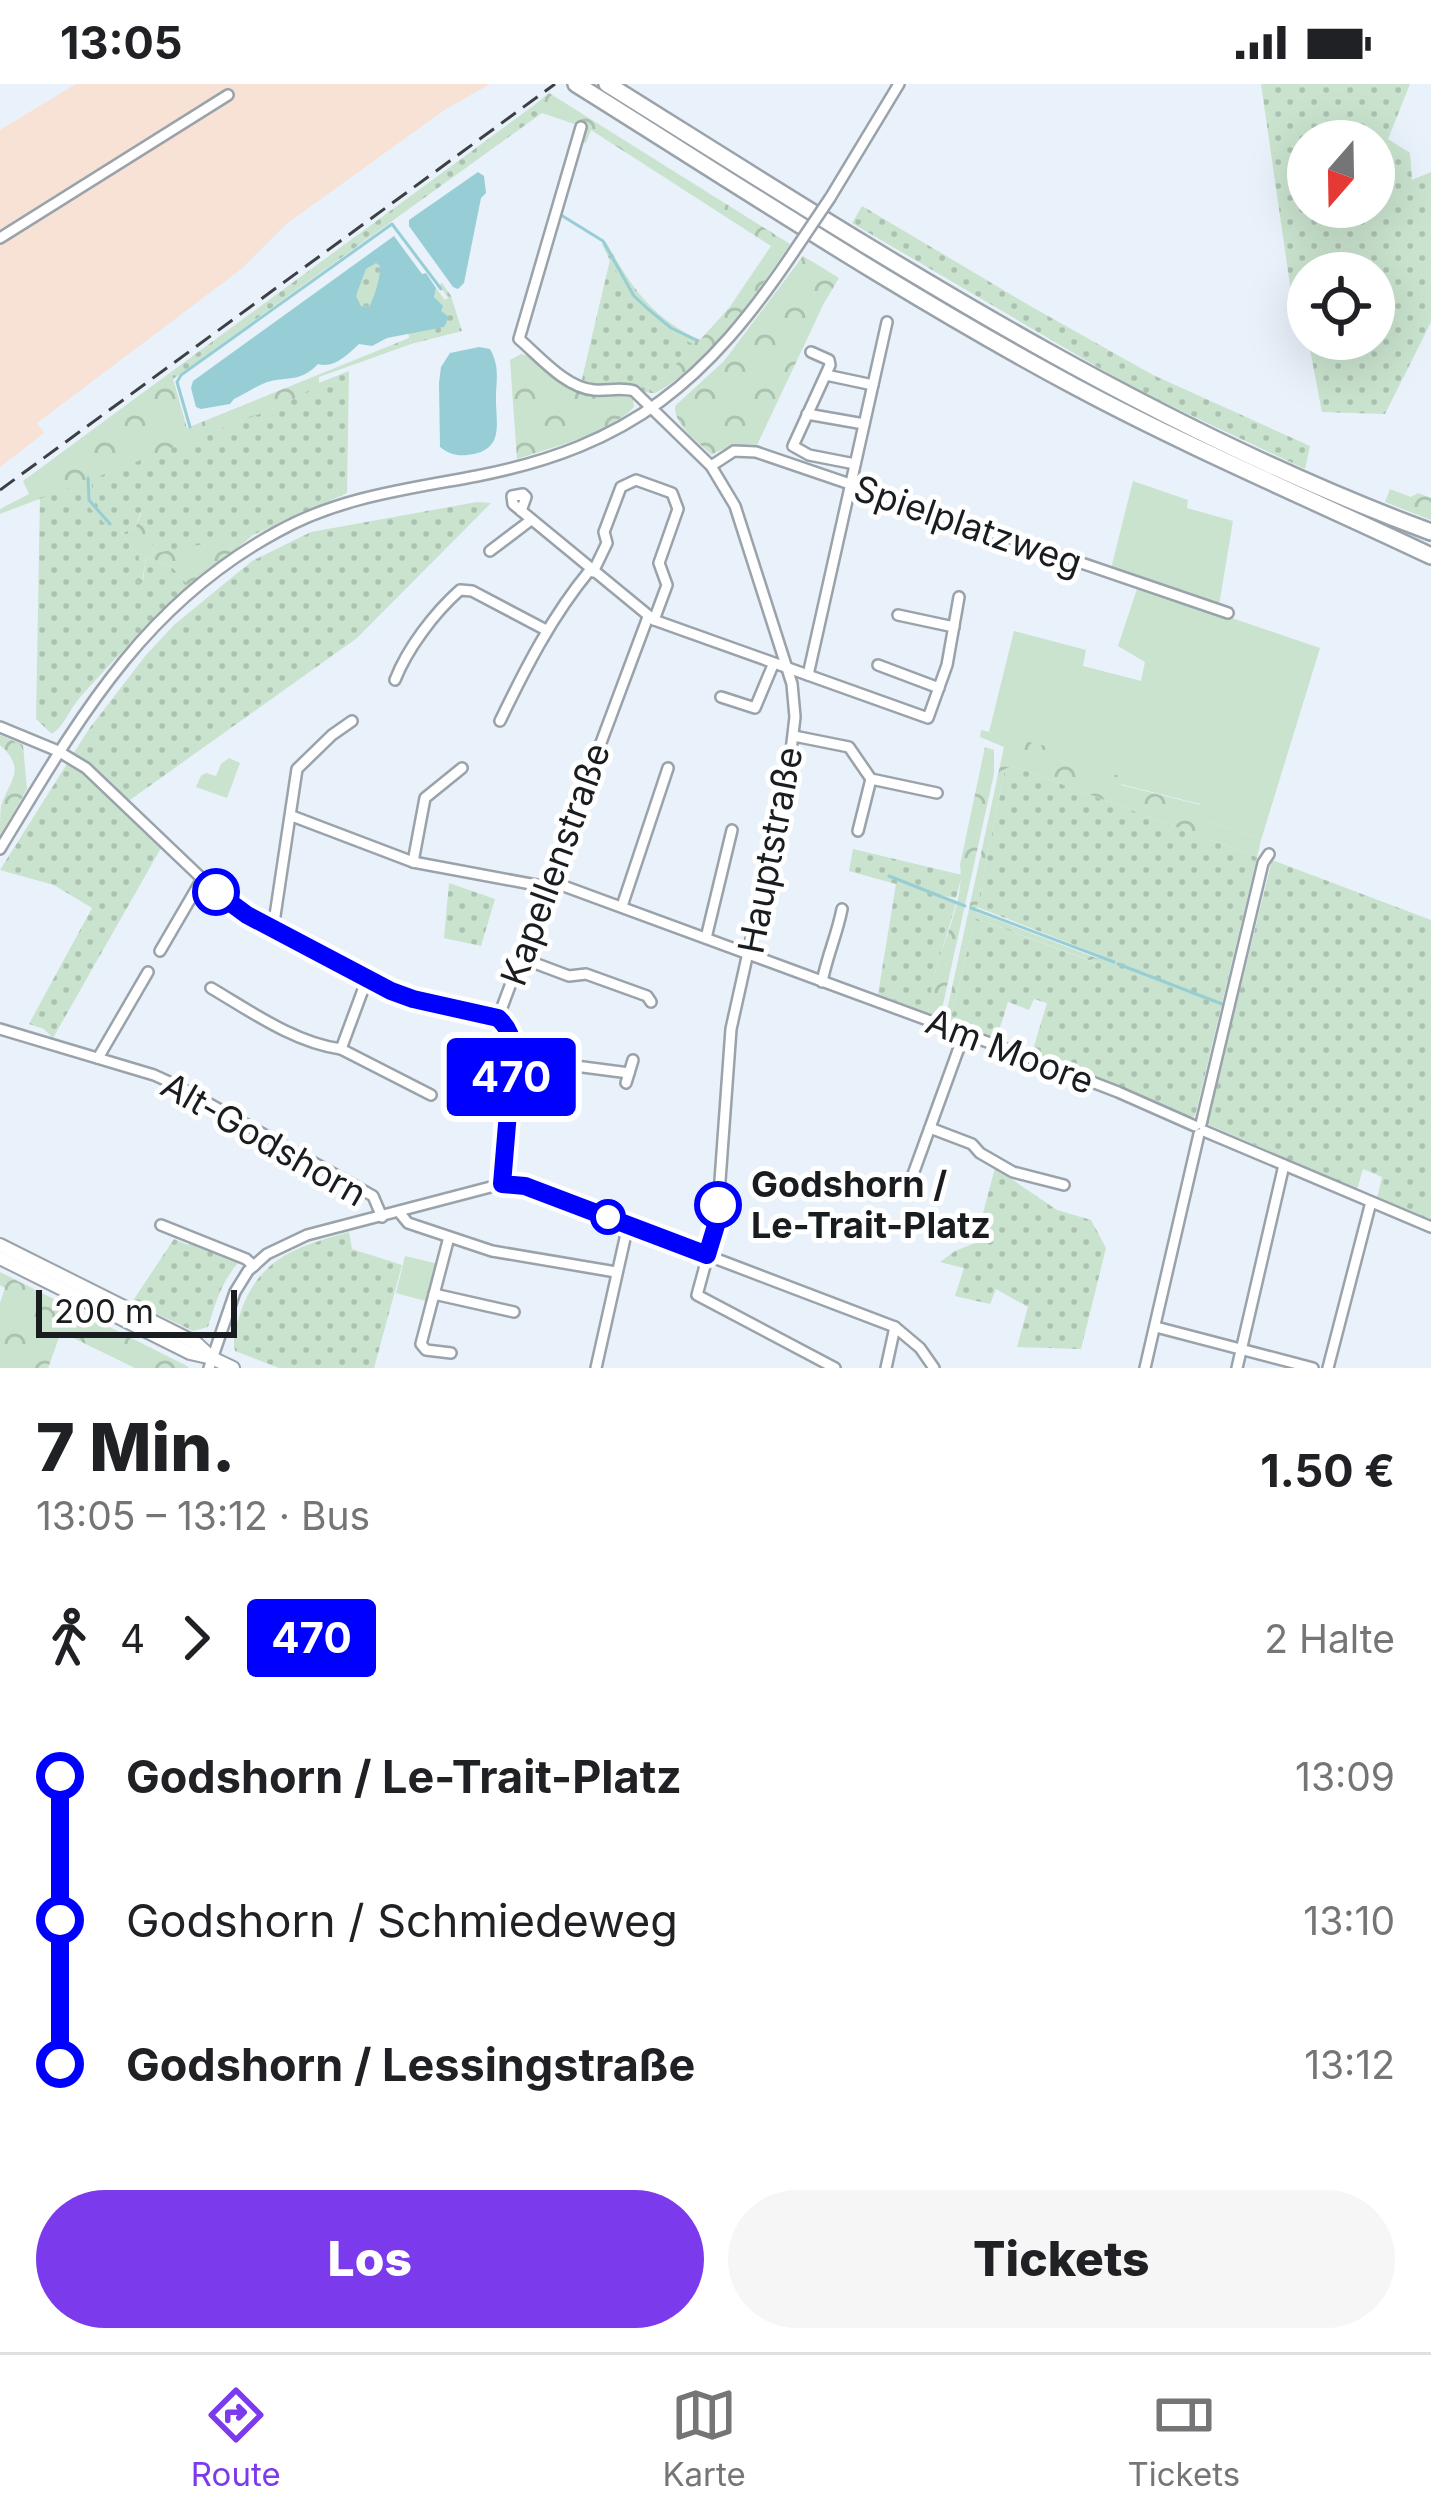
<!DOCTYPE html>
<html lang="de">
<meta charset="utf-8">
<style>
:root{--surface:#fff;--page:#f6f6f6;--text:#202124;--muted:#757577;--line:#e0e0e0;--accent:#7c3aed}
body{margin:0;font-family:Inter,sans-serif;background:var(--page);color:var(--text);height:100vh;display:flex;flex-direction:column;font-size:45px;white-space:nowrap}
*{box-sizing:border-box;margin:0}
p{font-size:39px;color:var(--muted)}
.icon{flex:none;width:66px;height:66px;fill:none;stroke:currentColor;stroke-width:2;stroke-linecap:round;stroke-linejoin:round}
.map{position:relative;height:1284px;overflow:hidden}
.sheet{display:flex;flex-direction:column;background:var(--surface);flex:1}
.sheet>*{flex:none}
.badge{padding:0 24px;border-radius:9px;font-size:42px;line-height:78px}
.needle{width:78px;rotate:200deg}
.buttons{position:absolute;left:1287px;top:36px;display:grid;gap:24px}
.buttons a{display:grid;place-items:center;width:108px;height:108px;border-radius:50%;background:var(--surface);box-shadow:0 12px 48px #0002;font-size:60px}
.scale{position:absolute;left:36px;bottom:30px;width:201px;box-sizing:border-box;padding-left:12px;border:6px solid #1a1d20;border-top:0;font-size:33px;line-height:42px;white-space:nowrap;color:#1a1d20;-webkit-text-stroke:9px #fff;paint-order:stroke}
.map>.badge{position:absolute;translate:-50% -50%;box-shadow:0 0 0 6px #fff}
.legs{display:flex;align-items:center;gap:18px;height:132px;padding:0 36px;font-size:39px}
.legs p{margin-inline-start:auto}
.headline{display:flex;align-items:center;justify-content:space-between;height:204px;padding:0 36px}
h1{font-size:66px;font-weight:800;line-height:90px}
.primary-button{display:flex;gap:24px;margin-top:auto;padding:24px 36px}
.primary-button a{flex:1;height:138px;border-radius:72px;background:var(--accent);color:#fff;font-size:48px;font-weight:800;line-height:138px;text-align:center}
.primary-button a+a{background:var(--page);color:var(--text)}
ul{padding:0 36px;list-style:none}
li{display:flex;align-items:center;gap:42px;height:144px;font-size:45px}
li i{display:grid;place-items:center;width:18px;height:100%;margin:0 15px;background:currentColor}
li i::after{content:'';width:30px;height:30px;margin:-15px;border:9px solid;border-radius:50%;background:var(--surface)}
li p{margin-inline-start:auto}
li:first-child i{background:linear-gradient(#0000 50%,currentColor 0)}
li:last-child i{background:linear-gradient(currentColor 50%,#0000 0)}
.status{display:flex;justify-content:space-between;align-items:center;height:84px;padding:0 60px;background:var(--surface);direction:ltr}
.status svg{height:33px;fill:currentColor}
.dock{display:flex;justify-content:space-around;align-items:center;height:168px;border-top:3px solid var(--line);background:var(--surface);font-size:33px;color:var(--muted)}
.dock a{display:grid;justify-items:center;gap:6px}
.dock .on{color:var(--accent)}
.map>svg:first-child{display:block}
.commercial{fill:#f8e1d5}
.grass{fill:url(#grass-dots);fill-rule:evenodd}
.forest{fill:url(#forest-crowns)}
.green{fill:#c9e3ce}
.water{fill:#97ced6;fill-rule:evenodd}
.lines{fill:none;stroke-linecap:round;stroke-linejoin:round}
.stream{stroke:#97ced6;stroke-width:3}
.minor-casing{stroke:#9aa2aa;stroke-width:14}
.major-casing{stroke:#9aa2aa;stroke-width:16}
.highway-casing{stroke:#9aa2aa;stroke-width:20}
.minor{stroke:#fff;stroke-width:9}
.major{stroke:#fff;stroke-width:12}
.highway{stroke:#fff;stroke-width:15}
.rail{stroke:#3c4044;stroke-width:3;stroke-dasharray:18 9;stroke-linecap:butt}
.minor-bridge-casing{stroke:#9aa2aa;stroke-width:14;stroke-linecap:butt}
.minor-bridge{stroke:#fff;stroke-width:9}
.line-1-casing{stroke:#fff;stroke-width:27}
.line-1{stroke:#00f;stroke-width:18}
.stop-1-dot{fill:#fff;stroke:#00f;stroke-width:6}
.labels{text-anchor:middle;stroke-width:10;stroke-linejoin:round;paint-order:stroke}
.street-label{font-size:36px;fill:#1a1d20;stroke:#fff}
.stop-label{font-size:36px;font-weight:bold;fill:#1a1d20;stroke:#fff;text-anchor:start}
</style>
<div class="status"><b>13:05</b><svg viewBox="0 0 49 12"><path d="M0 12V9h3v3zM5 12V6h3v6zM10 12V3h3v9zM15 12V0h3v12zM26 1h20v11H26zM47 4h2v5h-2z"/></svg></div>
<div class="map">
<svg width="1431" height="1284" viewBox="0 0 1431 1284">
<defs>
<pattern id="grass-dots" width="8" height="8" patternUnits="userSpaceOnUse" patternTransform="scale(3)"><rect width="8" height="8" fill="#c9e3ce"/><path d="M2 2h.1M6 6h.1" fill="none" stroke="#acc2b1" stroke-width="1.8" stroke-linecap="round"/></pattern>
<pattern id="forest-crowns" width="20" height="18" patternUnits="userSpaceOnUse" patternTransform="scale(3)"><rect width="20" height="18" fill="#c9e3ce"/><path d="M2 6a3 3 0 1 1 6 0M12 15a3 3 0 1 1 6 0" fill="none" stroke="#acc2b1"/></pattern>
</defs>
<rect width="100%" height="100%" fill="#e9f1fa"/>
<!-- commercial -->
<polygon class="commercial" points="76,0 490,0 446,25 286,140 240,186 37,339 44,349 0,383 0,46"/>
<!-- grass -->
<g class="grass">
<path d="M1261 0H1410L1388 55 1410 69 1412 96 1431 88V238L1385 330 1322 328 1308 255H1374V189H1308V254L1301 215 1291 208ZM1308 57H1374V123H1308Z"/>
<polygon points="533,22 542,29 173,295 171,288"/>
<polygon points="862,122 1032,223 1153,291 1310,362 1305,385 1135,305 852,139"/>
<path d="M610 176C635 217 652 237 695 261L663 294 647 300 650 309C641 308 633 301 622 300 607 298 596 304 581 299Z"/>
<path d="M376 178 380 182C380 196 375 211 369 223L360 222 356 212 366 185Z"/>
<polygon points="442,199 451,212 462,247 411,260 408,249 443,243 434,213 436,204 445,216 448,214 439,201"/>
<path d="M349 287 347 409 253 451 156 470 147 449 143 427 140 430 135 445 121 449 139 472 143 498 146 472 172 483 190 503C150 536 116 574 81 612 70 624 65 641 52 650L36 635 40 413 82 398 85 419 108 433 91 414V395L282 321 319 299Z"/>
<polygon points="477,418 491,419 357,554 120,723 161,764 53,954 44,945 29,940 92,824 54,801 0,786 89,645 146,571 174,541 252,477 311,448"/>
<polygon points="1013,682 1257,773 1195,1032 1190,1033 1107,997 1032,969 1047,919 1034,915 1029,926 1008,918 996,956 950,938 975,834 1096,879 1100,871 977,823 1005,685"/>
<polygon points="853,765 962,791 956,814 940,811 957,817 935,888 928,929 878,910 896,800 849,787"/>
<polygon points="1272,776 1431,836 1431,1137 1377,1114 1382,1093 1363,1085 1357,1105 1207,1040"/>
<polygon points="449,799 495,815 481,862 444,854"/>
<polygon points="995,1084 1057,1126 1091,1136 1106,1164 1081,1265 1017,1263 1028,1223 996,1205 990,1220 955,1212 964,1184 940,1178 955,1167 975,1159"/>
<path d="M349 1148 352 1165 402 1181 374 1284H279L235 1267C232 1254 236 1242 240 1230 259 1173 297 1163 349 1148Z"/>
<path d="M174 1155 188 1161 190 1159 239 1178C222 1196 215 1220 208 1243L193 1247 132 1218Z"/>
</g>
<!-- forest -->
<g class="forest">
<path d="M549 9 790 160C758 208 707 282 655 309H650L647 300 663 294 694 261C649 235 624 208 602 160L606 158C632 204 651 233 700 256L729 224 771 162 591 46 586 59 580 58 583 43 542 29 533 22Z"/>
<path d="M803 172 839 194 824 219 757 361C739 360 726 362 712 371 698 357 674 342 675 322L724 277Z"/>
<polygon points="409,254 411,260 319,293 319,301 282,321 92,395 92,414 109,434 104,439 85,419 81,399 0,430 0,425 29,410 23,397 171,288 187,344"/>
<path d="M521 270C547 275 560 304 586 311 603 315 619 305 633 315L634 323C608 350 553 363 517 375L510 276Z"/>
<polygon points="1390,405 1411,413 1418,409 1431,414 1431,436 1385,418"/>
<polygon points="143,425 147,449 156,469 253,451 190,503 172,483 146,472 142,499 137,498 139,472 121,449 135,445"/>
<polygon points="981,646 1059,665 1057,676 1122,692 1121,701 1201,721 1202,734 1261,756 1257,773 1013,682 1005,685 976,828 1099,875 1097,879 975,834 950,938 945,936 1004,663 980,653"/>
<path d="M0 651 23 661 27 705 0 752C0 743 0 731 1 722 10 695 27 686 0 661Z"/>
<path d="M985 663 994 666V690L940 934 928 929C930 916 931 902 935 889 943 857 965 815 960 781Z"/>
<polygon points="0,1188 187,1282 189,1284 135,1284 61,1248 48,1284 0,1284 0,1219 5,1204 0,1201"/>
</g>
<!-- green -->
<g class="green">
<polygon points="1133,397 1188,416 1187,424 1233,437 1219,521 1111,485"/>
<polygon points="1138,502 1320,564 1261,756 1202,734 1200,720 1120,700 1121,692 1056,676 1058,665 989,648 1014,547 1086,566 1083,582 1141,597 1145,578 1118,562"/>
<polygon points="229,674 240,679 227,714 196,703 201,692 206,689 216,692 221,680"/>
<polygon points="405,1172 438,1180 429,1218 396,1209"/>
</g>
<!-- water -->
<g class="water">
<polygon points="478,88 484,92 486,109 481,114 464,199 458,205 453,203 409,142 409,136"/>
<path d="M394 152 422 190 426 189 436 204 434 213 443 222 441 227 449 233 444 243 387 254 372 262 359 260C348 270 334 285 318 280 302 297 290 293 271 297 258 300 246 310 234 315L230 320 201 325 196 323 191 304 193 297ZM376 179 380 182C380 195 375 211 369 223L361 222 356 212 366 185Z"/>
<path d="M479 263 490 265C499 281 497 293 496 311 495 338 507 367 467 371 456 372 449 370 440 363L439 299 441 283 450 269Z"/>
</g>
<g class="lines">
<!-- stream -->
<g class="stream">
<polyline points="561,131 603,157 634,212 648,225 671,244 696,256"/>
<polyline points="190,343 177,298 181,291 392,140 441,205"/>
<polyline points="88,394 89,416 110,440"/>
<polyline points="889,792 965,822"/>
<polyline points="971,824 1114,878"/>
<polyline points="1118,880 1222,920"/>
</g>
<defs>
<g id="minor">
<path d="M581 43 519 255C540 273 566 304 594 306 609 307 620 303 634 307L711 382 735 422 792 600 795 633 789 684 731 945 717 1138 697 1211 835 1284"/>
<polyline points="830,114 899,0"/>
<polyline points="0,154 228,11"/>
<polyline points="811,268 829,276 830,281 793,362 809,371 855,380"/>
<polyline points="826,291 873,301"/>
<polyline points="807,330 864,340"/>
<polyline points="711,382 734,367 756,368 1228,529"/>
<polyline points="521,427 526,413 523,410 512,412 513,420 654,536 928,634 947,581 959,513"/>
<polyline points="490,467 531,436"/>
<polyline points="593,488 607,459 604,448 621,403 636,396 672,409 678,425 659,479 667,501 654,536"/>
<polyline points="898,531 954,543"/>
<polyline points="878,581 939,604"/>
<polyline points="808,591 887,238"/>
<path d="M395 596C407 565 434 529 460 506L472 507 546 546"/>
<polyline points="721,613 755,624 773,581"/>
<path d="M500 637C526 583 552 532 590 486"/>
<polyline points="0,643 58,667 86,684 216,808 247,831 391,907 413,915 498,934"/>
<polyline points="794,652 849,663 871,695 937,709"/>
<polyline points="292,732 413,778 547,803"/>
<polyline points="858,747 871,695"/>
<path d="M0 765C77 638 141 522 277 448 339 413 408 405 477 392 631 362 707 297 793 169"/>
<polyline points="413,778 425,714 462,684"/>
<polyline points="550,797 1009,966 1118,1008 1195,1042"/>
<polyline points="622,822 668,684"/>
<polyline points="273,845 297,685 332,651 352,637"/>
<polyline points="706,854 732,746"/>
<polyline points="160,867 202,795"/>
<polyline points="521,874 569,892 586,890 647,912 651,918"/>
<path d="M822 898C827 872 837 851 842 825"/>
<path d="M211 904C250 927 295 959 341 965L431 1011"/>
<polyline points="498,934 648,533"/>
<path d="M498 934C508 945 512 954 513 969L502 1100"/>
<polyline points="0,945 154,991 176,1001 373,1112 382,1133"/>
<polyline points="341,965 367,895"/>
<polyline points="513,969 549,973 560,980 629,989"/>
<polyline points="98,974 148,888"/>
<polyline points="626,999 633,976"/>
<polyline points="1201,1040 1263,779 1269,770"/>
<polyline points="930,1044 972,1060 980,1069 1013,1088 1064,1101"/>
<polyline points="1204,1047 1431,1143"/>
<polyline points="912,1093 964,950"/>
<polyline points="399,1128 408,1139 492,1167 616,1188"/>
<polyline points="161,1141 246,1175 254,1182"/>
<polyline points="449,1153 421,1260 426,1266 451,1269"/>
<polyline points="434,1210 514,1228"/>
<polyline points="1156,1243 1313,1284"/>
<polyline points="209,1284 235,1208 248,1187 267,1170 307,1151 502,1100 525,1102 895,1243 920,1264 934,1284"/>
<polyline points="596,1284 628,1141"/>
<polyline points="886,1284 895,1243"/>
<polyline points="1145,1284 1199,1050"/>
<polyline points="1237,1284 1284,1081"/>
<polyline points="1328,1284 1371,1118"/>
</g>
<g id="major">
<polyline points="0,1161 196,1259 211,1273"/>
<polyline points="0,1174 190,1269 212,1274 233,1284"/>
</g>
<g id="highway">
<path d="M576 0C741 103 904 211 1076 303 1192 365 1313 416 1431 472"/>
<path d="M607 0C873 166 1136 339 1431 448"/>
</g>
</defs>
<!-- minor casing -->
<use href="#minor" class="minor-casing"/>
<!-- major casing -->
<use href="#major" class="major-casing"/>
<!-- highway casing -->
<use href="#highway" class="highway-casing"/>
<!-- minor -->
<use href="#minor" class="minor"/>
<!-- major -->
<use href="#major" class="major"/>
<!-- highway -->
<use href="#highway" class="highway"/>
<!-- rail -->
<polyline class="rail" points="0,406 555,0"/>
<defs>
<polyline id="minor-bridge" points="793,169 830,114"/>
</defs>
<!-- minor-bridge casing -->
<use href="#minor-bridge" class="minor-bridge-casing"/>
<!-- minor-bridge -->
<use href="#minor-bridge" class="minor-bridge"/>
</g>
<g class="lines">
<defs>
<path id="line-1" d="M216 808 247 831 391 907 413 915 498 934C509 944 512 954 513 969L502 1100 525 1102 707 1171 717 1138 718 1121"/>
</defs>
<!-- line-1 casing -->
<use href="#line-1" class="line-1-casing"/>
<!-- line-1 -->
<use href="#line-1" class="line-1"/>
</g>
<!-- markers -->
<g class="stop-1-dot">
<circle cx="216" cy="808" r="21"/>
<circle cx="718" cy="1121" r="21"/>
<circle cx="608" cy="1133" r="15"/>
</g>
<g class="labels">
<!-- street labels -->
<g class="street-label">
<text transform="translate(968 441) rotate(19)" y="13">Spielplatzweg</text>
<text transform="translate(770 766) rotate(-79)" y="13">Hauptstraße</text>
<text transform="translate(555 780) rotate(-70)" y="13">Kapellenstraße</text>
<text transform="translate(1010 967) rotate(21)" y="13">Am Moore</text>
<text transform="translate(264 1055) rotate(30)" y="13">Alt-Godshorn</text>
</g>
<!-- stop labels -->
<g class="stop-label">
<text x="751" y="1113">Godshorn /<tspan x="751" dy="41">Le-Trait-Platz</tspan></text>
</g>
</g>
</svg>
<div class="buttons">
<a><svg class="needle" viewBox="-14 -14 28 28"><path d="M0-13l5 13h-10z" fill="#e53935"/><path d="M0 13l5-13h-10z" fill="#757577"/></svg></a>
<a><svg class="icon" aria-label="locate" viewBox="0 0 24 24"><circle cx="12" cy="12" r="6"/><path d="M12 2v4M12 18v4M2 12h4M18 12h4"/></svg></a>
</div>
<div class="scale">200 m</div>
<b class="badge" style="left:511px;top:993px;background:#00f;color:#fff">470</b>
</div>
<section class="sheet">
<div class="headline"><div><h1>7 Min.</h1><p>13:05 – 13:12 · Bus</p></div><b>1.50 €</b></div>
<div class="legs"><svg class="icon" aria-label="walk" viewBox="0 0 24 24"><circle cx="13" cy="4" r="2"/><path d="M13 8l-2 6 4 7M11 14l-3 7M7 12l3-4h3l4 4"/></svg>4<svg class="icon" aria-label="forward" viewBox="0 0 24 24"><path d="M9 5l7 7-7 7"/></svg><b class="badge" style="background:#00f;color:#fff">470</b><p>2 Halte</p></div>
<ul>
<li><i style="color:#00f"></i><b>Godshorn / Le-Trait-Platz</b><p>13:09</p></li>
<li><i style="color:#00f"></i><span>Godshorn / Schmiedeweg</span><p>13:10</p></li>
<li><i style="color:#00f"></i><b>Godshorn / Lessingstraße</b><p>13:12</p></li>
</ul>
<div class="primary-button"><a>Los</a><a>Tickets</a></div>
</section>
<nav class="dock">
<a class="on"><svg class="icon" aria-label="directions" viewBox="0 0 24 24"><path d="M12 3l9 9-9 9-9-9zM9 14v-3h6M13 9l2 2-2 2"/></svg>Route</a>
<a><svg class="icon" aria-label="map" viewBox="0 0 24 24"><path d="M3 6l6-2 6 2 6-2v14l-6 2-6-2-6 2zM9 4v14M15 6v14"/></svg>Karte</a>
<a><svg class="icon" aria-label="tickets" viewBox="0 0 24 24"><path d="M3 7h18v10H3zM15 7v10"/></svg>Tickets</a>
</nav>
